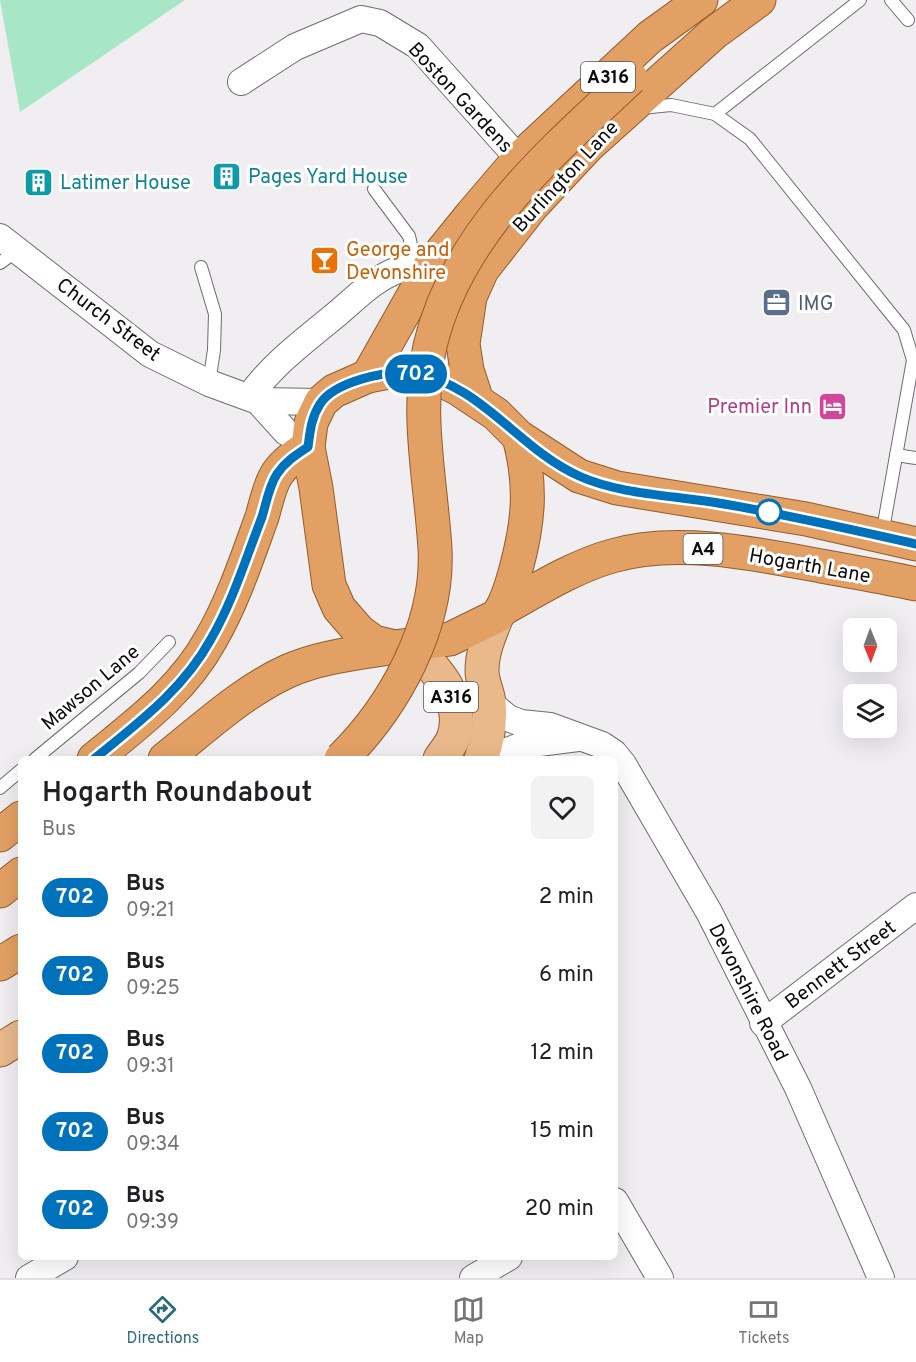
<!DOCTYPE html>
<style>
:root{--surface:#fff;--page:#f2f2f2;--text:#202124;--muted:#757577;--line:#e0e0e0;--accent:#296b7e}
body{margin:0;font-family:Overpass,sans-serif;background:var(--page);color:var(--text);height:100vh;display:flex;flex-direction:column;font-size:22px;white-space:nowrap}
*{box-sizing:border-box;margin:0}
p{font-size:20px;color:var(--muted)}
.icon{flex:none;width:33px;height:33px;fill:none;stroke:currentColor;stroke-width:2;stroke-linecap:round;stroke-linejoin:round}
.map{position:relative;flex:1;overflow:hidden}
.sheet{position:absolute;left:18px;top:756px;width:600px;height:504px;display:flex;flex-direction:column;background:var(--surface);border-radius:9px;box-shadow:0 6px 24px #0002}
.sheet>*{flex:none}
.badge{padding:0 12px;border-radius:20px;font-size:21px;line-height:39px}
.needle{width:39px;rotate:179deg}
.controls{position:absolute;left:843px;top:618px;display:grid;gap:12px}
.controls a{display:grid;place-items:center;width:54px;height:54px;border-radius:9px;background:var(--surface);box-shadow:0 6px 24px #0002;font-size:30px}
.map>.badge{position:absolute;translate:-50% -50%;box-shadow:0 0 0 3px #fff}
.round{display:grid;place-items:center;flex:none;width:63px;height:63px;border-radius:9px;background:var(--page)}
.headline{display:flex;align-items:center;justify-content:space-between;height:102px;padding:0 24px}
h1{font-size:28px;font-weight:600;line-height:45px}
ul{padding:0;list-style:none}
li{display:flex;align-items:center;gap:18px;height:78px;padding:0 24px}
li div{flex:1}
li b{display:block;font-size:22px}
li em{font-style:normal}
li .badge{min-width:66px;font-weight:700;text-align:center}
.menu{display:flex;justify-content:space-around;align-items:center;height:84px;border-top:2px solid var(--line);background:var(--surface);font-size:16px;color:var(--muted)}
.menu a{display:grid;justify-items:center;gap:3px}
.menu .selected{color:var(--accent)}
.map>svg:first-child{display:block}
.green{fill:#a7e7c7}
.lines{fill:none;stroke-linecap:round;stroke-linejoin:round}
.service-casing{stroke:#6e6c6f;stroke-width:14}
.minor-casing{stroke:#6e6c6f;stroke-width:28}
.primary-casing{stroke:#935c2c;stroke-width:35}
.trunk-casing{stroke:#935c2c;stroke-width:35}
.service{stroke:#fff;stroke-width:12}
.minor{stroke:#fff;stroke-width:26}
.primary{stroke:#e9b88b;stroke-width:33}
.trunk{stroke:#e2a064;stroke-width:33}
.trunk-bridge-casing{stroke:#935c2c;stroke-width:35;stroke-linecap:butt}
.trunk-bridge{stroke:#e2a064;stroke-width:33}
.line-casing{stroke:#fff;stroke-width:14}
.line{stroke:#0072bc;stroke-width:9}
.stop-dot{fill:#fff;stroke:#0072bc;stroke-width:3}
.labels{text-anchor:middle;stroke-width:6;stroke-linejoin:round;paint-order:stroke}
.shield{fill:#fff;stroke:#555455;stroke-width:1.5}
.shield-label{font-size:18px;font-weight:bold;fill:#0c0b0c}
.street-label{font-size:20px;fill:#0c0b0c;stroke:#fff}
.culture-label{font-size:20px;fill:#0d838f;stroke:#fff;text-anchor:start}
.food-label{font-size:20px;fill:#c56008;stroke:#fff;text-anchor:start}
.service-label{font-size:20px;fill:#4e5e75;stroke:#fff;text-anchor:start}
.hotel-label{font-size:20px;fill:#b23c85;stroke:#fff;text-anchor:end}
</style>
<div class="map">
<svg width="916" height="1278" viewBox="0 0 916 1278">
<rect width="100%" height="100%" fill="#f0eef1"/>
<!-- green -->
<polygon class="green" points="0,0 185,0 20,112"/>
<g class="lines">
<defs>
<g id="service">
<polyline points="891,0 908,20"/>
<polyline points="641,108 671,105 715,114 750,139 904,330 913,360 882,535"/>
<polyline points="715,114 860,0"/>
<polyline points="374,189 409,236 412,249 412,266"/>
<polyline points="0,263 18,250"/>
<polyline points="201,267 215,314 214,350 209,383"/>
<polyline points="896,455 916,458"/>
<polyline points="35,759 139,673 169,642"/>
<polyline points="0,788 21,770"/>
</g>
<g id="minor">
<polyline points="241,82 295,47 361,19 380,23 418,46 519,159"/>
<polyline points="0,237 150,354 209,383 258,401 286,432 308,444"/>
<path d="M250 396C273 363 307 339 338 313 356 298 375 278 398 270 409 266 419 266 430 266"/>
<polyline points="258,401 321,402"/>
<polyline points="489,702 508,718 521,723 550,726 602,745 614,753 623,764 709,912 798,1088 881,1278"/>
<polyline points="486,759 523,745 578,738"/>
<polyline points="763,1023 916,906"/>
<polyline points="615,1201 660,1278"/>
<polyline points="29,1278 65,1257"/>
<polyline points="473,1278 509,1257"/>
</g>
<g id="primary">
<path d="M411 645C436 668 467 702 453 739 450 746 444 753 440 759"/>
<path d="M481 759C488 740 491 723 489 703 488 692 482 682 482 671 482 651 490 634 497 616"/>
<polyline points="0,1050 21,1037"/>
</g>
<g id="trunk">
<polyline points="368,376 430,266 472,214 519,159 650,37 701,0"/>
<polyline points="477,401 467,370 463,344 470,297 482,270 532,206 588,146 714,33 759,0"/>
<path d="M519 437C532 485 529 521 516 569 512 584 507 603 497 616L450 639 395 647 374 642 359 631 339 608 329 585 316 488 308 447 311 423 321 402 334 391 368 376 389 372 411 373 438 379 457 388 496 414 519 437 579 476 617 488 806 519 916 544"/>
<path d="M501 610C537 590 573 567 612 556 676 537 757 554 821 566 853 572 885 577 916 584"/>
<path d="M94 759C138 723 183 690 211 639 233 601 247 558 262 517 266 504 269 486 277 474 285 462 296 455 308 447"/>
<path d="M165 759C204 728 242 692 288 671 322 656 359 653 395 647"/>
<polyline points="0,835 21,818"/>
<polyline points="0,891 21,874"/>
<polyline points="0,964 21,951"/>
</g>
</defs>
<!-- service casing -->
<use href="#service" class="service-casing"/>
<!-- minor casing -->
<use href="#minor" class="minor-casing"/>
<!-- primary casing -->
<use href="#primary" class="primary-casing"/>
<!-- trunk casing -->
<use href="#trunk" class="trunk-casing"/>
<!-- service -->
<use href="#service" class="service"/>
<!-- minor -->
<use href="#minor" class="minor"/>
<!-- primary -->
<use href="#primary" class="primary"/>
<!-- trunk -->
<use href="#trunk" class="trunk"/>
<defs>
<path id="trunk-bridge" d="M341 759C394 707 439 626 435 549 431 482 415 413 430 346 456 234 550 153 631 78"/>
</defs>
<!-- trunk-bridge casing -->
<use href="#trunk-bridge" class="trunk-bridge-casing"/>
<!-- trunk-bridge -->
<use href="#trunk-bridge" class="trunk-bridge"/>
</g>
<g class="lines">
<defs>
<path id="line" d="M94 759C138 723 183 690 211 639 233 601 246 558 262 517 266 504 269 486 277 474 285 462 296 455 308 447 310 432 311 418 320 404 334 382 386 370 411 373 480 382 518 449 579 476 619 494 668 495 712 502 781 513 848 529 916 544"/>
</defs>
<!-- line casing -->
<use href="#line" class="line-casing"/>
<!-- line -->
<use href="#line" class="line"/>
</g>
<!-- icons -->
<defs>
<symbol id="building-square" viewBox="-11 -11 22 22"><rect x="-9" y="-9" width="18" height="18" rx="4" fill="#0f9aa8" stroke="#fff"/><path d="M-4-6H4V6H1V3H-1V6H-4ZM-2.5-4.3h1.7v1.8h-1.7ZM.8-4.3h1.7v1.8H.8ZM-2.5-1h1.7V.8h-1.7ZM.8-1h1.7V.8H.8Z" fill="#fff"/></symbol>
<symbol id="bar-square" viewBox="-11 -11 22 22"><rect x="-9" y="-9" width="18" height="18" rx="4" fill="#e8710a" stroke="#fff"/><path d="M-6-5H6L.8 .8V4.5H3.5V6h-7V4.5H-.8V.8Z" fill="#fff"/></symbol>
<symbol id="office-square" viewBox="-11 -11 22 22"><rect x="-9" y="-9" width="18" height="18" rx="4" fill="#5c6f8a" stroke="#fff"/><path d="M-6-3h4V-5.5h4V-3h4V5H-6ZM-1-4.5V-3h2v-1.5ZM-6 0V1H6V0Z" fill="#fff"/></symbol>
<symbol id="hotel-square" viewBox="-11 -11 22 22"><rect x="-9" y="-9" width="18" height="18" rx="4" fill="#d1479c" stroke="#fff"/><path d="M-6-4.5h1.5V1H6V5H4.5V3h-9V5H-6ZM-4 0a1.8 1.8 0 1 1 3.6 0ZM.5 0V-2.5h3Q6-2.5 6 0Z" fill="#fff"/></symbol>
</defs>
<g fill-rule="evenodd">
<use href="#building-square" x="210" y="160" width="33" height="33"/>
<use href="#building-square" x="22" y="166" width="33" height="33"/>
<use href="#bar-square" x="308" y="244" width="33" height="33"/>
<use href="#office-square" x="760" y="286" width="33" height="33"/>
<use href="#hotel-square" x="816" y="390" width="33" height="33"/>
</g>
<!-- markers -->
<circle class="stop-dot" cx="769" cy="512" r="12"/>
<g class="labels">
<!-- shield labels -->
<g class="shield">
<rect x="581" y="62" width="54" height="30" rx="4.5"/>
<rect x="683.5" y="534" width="39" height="30" rx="4.5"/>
<rect x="424" y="682" width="54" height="30" rx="4.5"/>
</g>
<g class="shield-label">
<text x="608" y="83">A316</text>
<text x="703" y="555">A4</text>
<text x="451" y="703">A316</text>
</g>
<!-- street labels -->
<g class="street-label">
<text transform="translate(461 97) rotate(47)" y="7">Boston Gardens</text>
<text transform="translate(565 176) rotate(-47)" y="7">Burlington Lane</text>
<text transform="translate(109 319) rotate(37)" y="7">Church Street</text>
<text transform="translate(810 565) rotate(10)" y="7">Hogarth Lane</text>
<text transform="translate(90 687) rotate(-40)" y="7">Mawson Lane</text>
<text transform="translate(840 964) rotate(-37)" y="7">Bennett Street</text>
<text transform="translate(749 992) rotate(63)" y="7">Devonshire Road</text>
</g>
<!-- culture labels -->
<g class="culture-label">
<text x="248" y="183">Pages Yard House</text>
<text x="60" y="189">Latimer House</text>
</g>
<!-- food labels -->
<g class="food-label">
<text x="346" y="256">George and<tspan x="346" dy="23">Devonshire</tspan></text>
</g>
<!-- service labels -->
<g class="service-label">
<text x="798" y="310">IMG</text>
</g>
<!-- hotel labels -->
<g class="hotel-label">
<text x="812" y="413">Premier Inn</text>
</g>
</g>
</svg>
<div class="controls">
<a><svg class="needle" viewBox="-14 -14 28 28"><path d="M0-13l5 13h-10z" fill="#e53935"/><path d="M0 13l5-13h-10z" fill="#757577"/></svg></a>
<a><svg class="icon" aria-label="layers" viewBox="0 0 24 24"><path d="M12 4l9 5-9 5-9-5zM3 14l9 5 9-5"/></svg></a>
</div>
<b class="badge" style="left:416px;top:374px;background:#0072bc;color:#fff">702</b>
<section class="sheet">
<div class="headline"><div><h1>Hogarth Roundabout</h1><p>Bus</p></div><a class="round"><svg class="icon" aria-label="heart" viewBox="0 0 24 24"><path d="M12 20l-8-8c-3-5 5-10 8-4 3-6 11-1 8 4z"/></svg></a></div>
<ul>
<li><span class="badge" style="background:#0072bc;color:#fff">702</span><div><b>Bus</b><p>09:21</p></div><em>2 min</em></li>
<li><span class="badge" style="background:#0072bc;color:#fff">702</span><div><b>Bus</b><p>09:25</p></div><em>6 min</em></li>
<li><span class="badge" style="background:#0072bc;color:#fff">702</span><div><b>Bus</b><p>09:31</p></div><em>12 min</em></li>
<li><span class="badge" style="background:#0072bc;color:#fff">702</span><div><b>Bus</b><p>09:34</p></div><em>15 min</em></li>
<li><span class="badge" style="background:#0072bc;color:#fff">702</span><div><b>Bus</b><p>09:39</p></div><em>20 min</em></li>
</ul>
</section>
</div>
<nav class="menu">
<a class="selected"><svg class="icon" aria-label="directions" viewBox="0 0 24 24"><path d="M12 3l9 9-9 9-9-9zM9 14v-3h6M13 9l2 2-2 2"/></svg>Directions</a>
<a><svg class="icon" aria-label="map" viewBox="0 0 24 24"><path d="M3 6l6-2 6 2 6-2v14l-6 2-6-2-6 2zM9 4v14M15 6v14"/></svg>Map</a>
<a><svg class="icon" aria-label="tickets" viewBox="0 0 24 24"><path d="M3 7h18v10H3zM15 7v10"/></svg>Tickets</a>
</nav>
